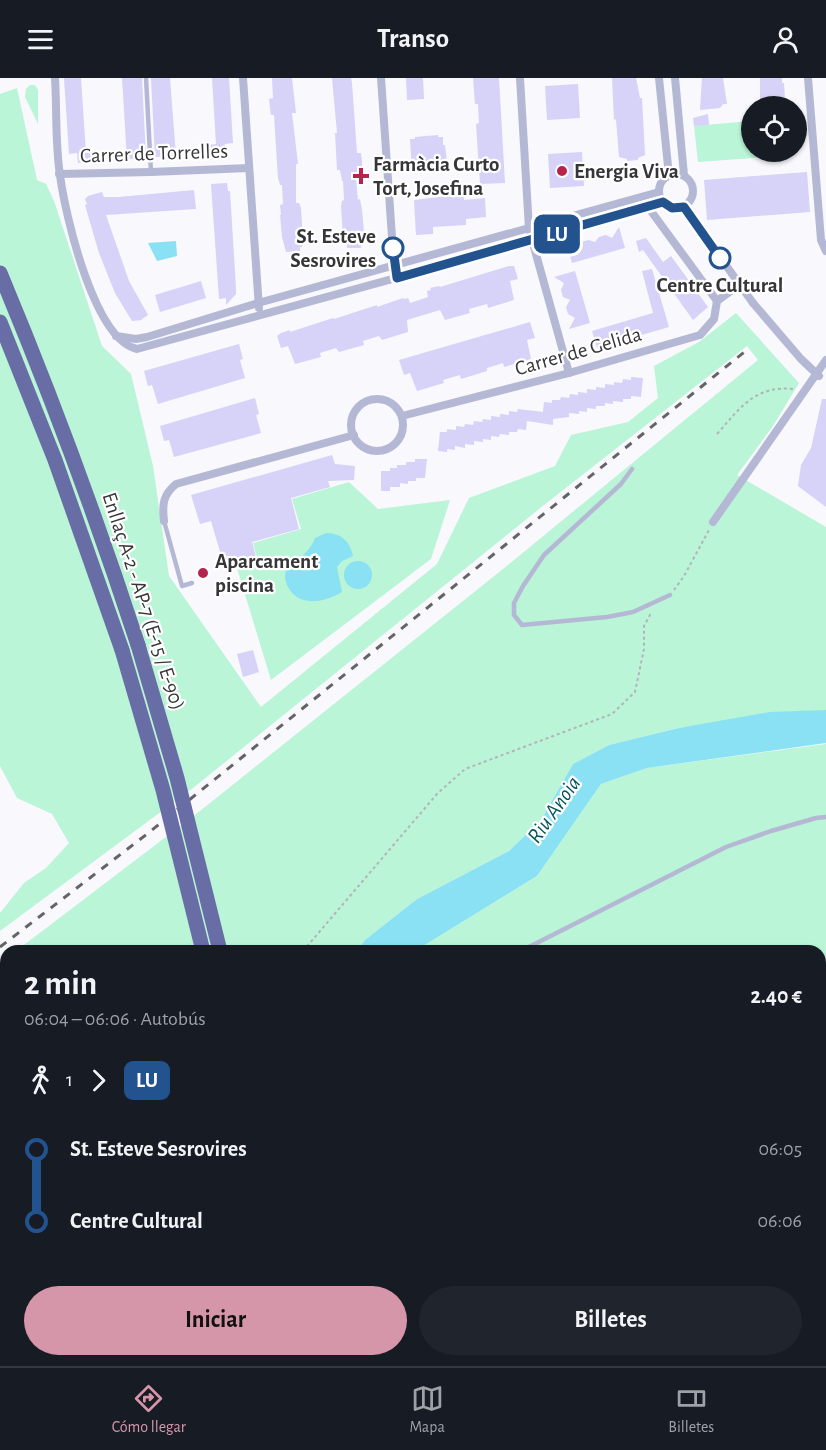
<!DOCTYPE html>
<html lang="es">
<meta charset="utf-8">
<style>
:root{--surface:#171b24;--page:#20242c;--text:#f1f3f6;--muted:#9ea1a6;--line:#363941;--accent:#d696aa}
body{margin:0;font-family:"Alegreya Sans",sans-serif;background:var(--page);color:var(--text);height:100vh;display:flex;flex-direction:column;font-size:22px;white-space:nowrap}
*{box-sizing:border-box;margin:0}
p{font-size:20px;color:var(--muted)}
.icon{flex:none;width:33px;height:33px;fill:none;stroke:currentColor;stroke-width:2;stroke-linecap:round;stroke-linejoin:round}
.map{position:relative;flex:1;overflow:hidden}
.sheet{position:absolute;left:0px;top:867px;width:826px;height:422px;display:flex;flex-direction:column;background:var(--surface);border-radius:18px 18px 0 0;box-shadow:0 2px 4px #0004}
.sheet>*{flex:none}
.badge{padding:0 12px;border-radius:9px;font-size:21px;line-height:39px}
.tools{position:absolute;left:741px;top:18px;display:grid;gap:12px}
.tools a{display:grid;place-items:center;width:66px;height:66px;border-radius:50%;background:var(--surface);box-shadow:0 2px 4px #0004;font-size:30px}
.map>.badge{position:absolute;translate:-50% -50%;box-shadow:0 0 0 3px #fff}
.legs{display:flex;align-items:center;gap:9px;height:66px;padding:0 24px;font-size:20px}
.legs p{margin-inline-start:auto}
.head{display:flex;align-items:center;justify-content:space-between;height:102px;padding:0 24px}
h1{font-size:33px;font-weight:700;line-height:45px}
.cta{display:flex;gap:12px;margin-top:auto;padding:12px 24px}
.cta a{flex:1;height:69px;border-radius:36px;background:var(--accent);color:#111;font-size:24px;font-weight:700;line-height:69px;text-align:center}
.cta a+a{background:var(--page);color:var(--text)}
ul{padding:0 24px;list-style:none}
li{display:flex;align-items:center;gap:21px;height:72px;font-size:22px}
li i{display:grid;place-items:center;width:9px;height:100%;margin:0 8px;background:currentColor}
li i::after{content:'';width:15px;height:15px;margin:-8px;border:4px solid;border-radius:50%;background:var(--surface)}
li p{margin-inline-start:auto}
li:first-child i{background:linear-gradient(#0000 50%,currentColor 0)}
li:last-child i{background:linear-gradient(currentColor 50%,#0000 0)}
header{display:flex;justify-content:space-between;align-items:center;height:78px;padding:0 24px;background:var(--surface);font-size:27px;font-weight:700}
.tabs{display:flex;justify-content:space-around;align-items:center;height:84px;border-top:2px solid var(--line);background:var(--surface);font-size:16px;color:var(--muted)}
.tabs a{display:grid;justify-items:center;gap:3px}
.tabs .on{color:var(--accent)}
.map>svg:first-child{display:block}
.green{fill:#b9f5d6}
.water{fill:#8ae1f3}
.building{fill:#d6d2f8}
.lines{fill:none;stroke-linecap:round;stroke-linejoin:round}
.path{stroke:#b4b4b8;stroke-width:2;stroke-dasharray:3 3;stroke-linecap:butt}
.service{stroke:#b5b8d4;stroke-width:4.5}
.minor{stroke:#b5b8d4;stroke-width:8}
.motorway{stroke:#696da6;stroke-width:15}
.rail{stroke:#646467;stroke-width:3;stroke-dasharray:8 8;stroke-linecap:butt}
.minor-bridge{stroke:#b5b8d4;stroke-width:8}
.motorway-bridge{stroke:#696da6;stroke-width:15}
.line-1-casing{stroke:#fff;stroke-width:14}
.line-1{stroke:#22538f;stroke-width:9}
.poi-dot{fill:#b5244c;stroke:#fff;stroke-width:2}
.stop-1-dot{fill:#fff;stroke:#22538f;stroke-width:3}
.labels{text-anchor:middle;stroke-width:4.5;stroke-linejoin:round;paint-order:stroke}
.street-label{font-size:21px;fill:#363638;stroke:#fff}
.poi-label{font-size:21px;font-weight:bold;fill:#363638;stroke:#fff;text-anchor:start}
.stop-label{font-size:21px;font-weight:bold;fill:#363638;stroke:#fff;text-anchor:end}
.water-label{font-size:22px;font-style:italic;fill:#00525e;stroke:#fff}
</style>
<header><svg class="icon" aria-label="menu" viewBox="0 0 24 24"><path d="M4 6h16M4 12h16M4 18h16"/></svg>Transo<svg class="icon" aria-label="person" viewBox="0 0 24 24"><circle cx="12" cy="8" r="4"/><path d="M4 21q1-7 8-7t8 7"/></svg></header>
<div class="map">
<svg width="826" height="1288" viewBox="0 0 826 1288">
<rect width="100%" height="100%" fill="#f8f8fd"/>
<!-- green -->
<g class="green">
<polygon points="30,7 35,7 38,12 38,46 25,19 26,11"/>
<polygon points="17,10 37,102 46,106 54,123 102,268 131,296 153,388 169,498 261,629 437,486 469,420 555,388 571,357 628,344 658,320 654,288 699,264 736,235 799,305 773,348 737,397 826,449 826,632 679,650 609,667 573,686 541,742 509,773 417,821 365,862 357,873 16,873 200,733 503,491 758,282 747,268 544,427 193,710 0,853 0,835 24,805 46,790 69,765 52,736 17,720 0,688 0,16"/>
<polygon points="751,43 752,74 796,74 796,77 698,84 694,48"/>
<polygon points="349,404 378,431 450,422 431,481 271,602 237,490 258,483 253,465 301,451 292,421"/>
<polygon points="826,666 826,1288 815,1288 812,1283 820,1282 820,873 415,873 537,798 601,706 647,690"/>
<polygon points="6,881 6,1227 0,1226 0,885"/>
<polygon points="106,1283 194,1283 191,1288 104,1288"/>
</g>
<!-- water -->
<g class="water">
<polygon points="176,163 177,178 157,183 148,165"/>
<path d="M326 455C341 455 350 463 353 478L342 483 337 489 342 514C326 524 299 530 288 509 285 504 284 496 287 491 289 485 296 483 301 479 307 474 312 468 315 460Z"/>
<circle cx="358" cy="497" r="14"/>
<polygon points="826,632 826,665 647,690 601,706 537,798 415,873 357,873 365,862 417,821 509,773 541,742 573,686 609,667 679,650 770,634"/>
<polygon points="65,1283 65,1282 106,1283 104,1288 62,1288"/>
</g>
<!-- building -->
<g class="building">
<polygon points="64,0 81,0 86,75 94,74 95,83 78,85 77,75 69,76"/>
<polygon points="122,0 142,0 146,80 127,81"/>
<polygon points="151,0 170,0 176,78 155,79"/>
<polygon points="212,0 229,0 233,65 225,66 225,75 208,76 208,67 216,66"/>
<polygon points="272,0 292,0 296,35 292,35 298,86 296,86 296,125 299,125 301,130 303,163 302,169 300,169 300,173 286,174 282,159 280,137 281,137 280,127 283,126 282,107 280,107 278,100 274,37 271,37 270,30 269,21 273,20"/>
<polygon points="332,0 351,0 352,5 357,75 361,75 362,83 362,91 358,91 358,102 356,102 358,122 360,121 362,132 364,154 361,170 347,170 347,166 344,166 343,161 341,128 342,123 344,122 343,103 342,103 340,92 337,92 335,55 337,55"/>
<polygon points="406,0 423,0 424,21 407,22"/>
<polygon points="473,0 499,0 505,105 480,106 476,46 479,45 478,26 475,26"/>
<polygon points="612,0 636,0 640,20 642,20 645,77 638,80 638,82 627,83 627,81 619,79 616,41 614,42"/>
<polygon points="702,0 723,0 727,26 723,26 720,30 700,32"/>
<polygon points="760,0 782,0 782,5 784,5 785,21 782,21 779,26 767,26 764,23 760,23"/>
<polygon points="578,6 580,40 547,42 545,8"/>
<polygon points="708,36 709,47 694,48 693,40"/>
<polygon points="438,57 438,59 443,59 443,67 445,67 447,84 444,84 445,92 412,94 410,61 415,61 415,59"/>
<polygon points="582,74 584,108 550,110 548,76"/>
<polygon points="807,94 810,134 707,142 704,102"/>
<polygon points="227,105 228,113 230,113 236,210 236,216 226,227 226,220 219,221 211,106"/>
<polygon points="194,112 196,131 106,137 129,203 148,237 142,241 142,242 132,243 115,215 99,175 85,127 87,126 85,121 88,118 102,114 104,119 119,119"/>
<polygon points="464,116 464,122 485,120 486,139 466,141 466,147 433,149 433,156 416,157 414,122"/>
<polygon points="619,149 625,170 572,185 566,163 578,170 581,164 589,162 595,164 599,159 606,157 612,160"/>
<polygon points="646,160 663,184 671,178 708,229 693,242 643,172 639,174 636,163"/>
<polygon points="509,188 514,188 518,201 510,203 514,222 488,230 487,226 469,231 470,235 445,242 440,232 407,242 408,254 382,262 379,258 363,263 364,267 339,274 336,270 320,275 321,279 295,286 288,268 281,270 277,258 281,255 290,252 290,254 333,240 334,241 377,227 377,229 403,220 404,221 408,220 410,225 428,219 427,213 431,212 430,210 439,208 440,209"/>
<polygon points="652,191 669,249 597,270 592,253 653,235 642,193"/>
<polygon points="575,193 590,245 569,251 575,240 568,236 566,229 570,222 563,219 561,212 564,205 554,199"/>
<polygon points="201,203 206,220 160,234 155,217"/>
<polygon points="530,244 535,260 527,262 531,281 504,289 503,285 487,290 487,293 461,301 460,297 443,302 444,305 417,313 410,295 404,297 399,282"/>
<polygon points="239,266 243,281 240,282 245,300 158,326 152,307 148,308 144,293"/>
<polygon points="631,299 643,300 641,319 631,318 631,321 623,321 623,324 613,323 613,326 605,325 605,328 596,328 596,331 587,330 587,334 579,333 579,336 569,335 569,339 553,341 553,347 527,343 526,352 518,351 517,354 509,354 509,357 500,356 499,359 491,358 491,362 483,361 483,364 474,363 474,367 465,366 465,370 455,368 455,372 447,371 447,374 438,373 440,354 447,354 447,351 456,352 456,348 464,349 465,346 473,347 474,343 482,344 483,341 491,342 491,338 500,339 500,336 509,337 509,333 517,334 518,331 543,334 544,324 552,325 552,322 560,322 561,319 569,320 570,316 578,317 578,314 587,315 587,311 596,312 596,309 605,310 605,306 614,307 614,304 622,305 623,301 631,302"/>
<polygon points="255,320 259,336 256,337 261,355 174,379 169,362 164,363 160,348"/>
<polygon points="822,321 826,321 826,429 798,408 801,387 811,370"/>
<polygon points="332,377 335,386 355,388 354,402 328,403 330,409 291,420 299,451 252,464 257,482 225,491 211,443 200,446 191,417"/>
<polygon points="415,381 427,381 425,400 416,400 416,403 408,403 408,406 400,405 400,409 390,409 390,413 381,413 381,393 390,393 390,390 397,390 397,387 406,387 406,384 415,384"/>
<polygon points="253,572 259,594 243,599 237,576"/>
</g>
<g class="lines">
<!-- path -->
<g class="path">
<path d="M717 356C740 330 755 307 794 311"/>
<polyline points="674,512 684,498 709,452"/>
<polyline points="303,873 437,716 465,691 612,636 635,614 644,571 644,548 651,535"/>
<polyline points="364,1282 367,1288"/>
<polyline points="46,1288 49,1282"/>
<polyline points="252,1288 257,1282"/>
</g>
<!-- service -->
<g class="service">
<polyline points="146,0 151,94"/>
<polyline points="632,391 621,406 544,477 523,508 514,525 514,537 522,547 607,539 633,534 670,517"/>
<polyline points="164,443 182,508 192,505"/>
<polyline points="521,873 726,769 771,753 816,740 826,739"/>
<polyline points="594,1282 604,1288"/>
<polyline points="175,1288 178,1282"/>
</g>
<!-- minor -->
<g class="minor">
<path d="M55 0C57 32 55 65 60 97 65 136 94 262 137 271L531 163 663 124"/>
<polyline points="243,0 259,230"/>
<polyline points="381,0 394,188 397,200"/>
<polyline points="520,0 529,151 569,295"/>
<polyline points="659,0 669,98"/>
<polyline points="675,0 684,97"/>
<polyline points="808,0 821,162 826,173"/>
<circle cx="676" cy="113" r="17"/>
<polyline points="59,96 151,94 249,90"/>
<polyline points="648,129 717,223"/>
<polyline points="684,129 753,225"/>
<polyline points="116,258 136,261 147,259 258,225 659,114"/>
<circle cx="377" cy="347" r="26"/>
<polyline points="402,338 569,295 700,257 714,241 717,223 739,207"/>
<path d="M164 443C162 426 163 417 176 406L354 357"/>
<polyline points="713,444 826,282"/>
</g>
<!-- motorway -->
<g class="motorway">
<path d="M0 195C51 317 97 441 138 567"/>
<polyline points="0,244 55,382 122,572"/>
<polyline points="283,1282 284,1288"/>
<polyline points="307,1282 309,1288"/>
</g>
<!-- rail -->
<polyline class="rail" points="0,869 147,756 748,271"/>
<!-- minor-bridge -->
<polyline class="minor-bridge" points="753,225 801,281 819,298"/>
<!-- motorway-bridge -->
<g class="motorway-bridge">
<polyline points="138,567 177,700 220,873"/>
<polyline points="122,572 163,712 203,873"/>
</g>
</g>
<g class="lines">
<defs>
<polyline id="line-1" points="393,170 397,200 663,124 672,130 684,129 720,180"/>
</defs>
<!-- line-1 casing -->
<use href="#line-1" class="line-1-casing"/>
<!-- line-1 -->
<use href="#line-1" class="line-1"/>
</g>
<!-- markers -->
<g class="poi-dot">
<circle cx="562" cy="93" r="6"/>
<path d="M358 89h6v6h6v6h-6v6h-6v-6h-6v-6h6z"/>
<circle cx="203" cy="495" r="6"/>
</g>
<g class="stop-1-dot">
<circle cx="393" cy="170" r="10"/>
<circle cx="720" cy="180" r="10"/>
</g>
<g class="labels">
<!-- street labels -->
<g class="street-label">
<text transform="translate(154 75) rotate(-2)" y="7">Carrer de Torrelles</text>
<text transform="translate(578 273) rotate(-16)" y="7">Carrer de Gelida</text>
<text transform="translate(144 523) rotate(72)" y="7">Enllaç A-2 - AP-7 (E-15 / E-90)</text>
</g>
<!-- poi labels -->
<g class="poi-label">
<text x="373" y="93">Farmàcia Curto<tspan x="373" dy="24">Tort, Josefina</tspan></text>
<text x="574" y="100">Energia Viva</text>
<text x="215" y="490">Aparcament<tspan x="215" dy="24">piscina</tspan></text>
</g>
<!-- stop labels -->
<g class="stop-label">
<text x="376" y="165">St. Esteve<tspan x="376" dy="24">Sesrovires</tspan></text>
<text x="720" y="214" text-anchor="middle">Centre Cultural</text>
</g>
<!-- water labels -->
<g class="water-label">
<text transform="translate(553 731) rotate(-55)" y="8">Riu Anoia</text>
</g>
</g>
</svg>
<div class="tools">
<a><svg class="icon" aria-label="locate" viewBox="0 0 24 24"><circle cx="12" cy="12" r="6"/><path d="M12 2v4M12 18v4M2 12h4M18 12h4"/></svg></a>
</div>
<b class="badge" style="left:557px;top:156px;background:#22538f;color:#fff">LU</b>
<section class="sheet">
<div class="head"><div><h1>2 min</h1><p>06:04 – 06:06 · Autobús</p></div><b>2.40 €</b></div>
<div class="legs"><svg class="icon" aria-label="walk" viewBox="0 0 24 24"><circle cx="13" cy="4" r="2"/><path d="M13 8l-2 6 4 7M11 14l-3 7M7 12l3-4h3l4 4"/></svg>1<svg class="icon" aria-label="forward" viewBox="0 0 24 24"><path d="M9 5l7 7-7 7"/></svg><b class="badge" style="background:#22538f;color:#fff">LU</b></div>
<ul>
<li><i style="color:#22538f"></i><b>St. Esteve Sesrovires</b><p>06:05</p></li>
<li><i style="color:#22538f"></i><b>Centre Cultural</b><p>06:06</p></li>
</ul>
<div class="cta"><a>Iniciar</a><a>Billetes</a></div>
</section>
</div>
<nav class="tabs">
<a class="on"><svg class="icon" aria-label="directions" viewBox="0 0 24 24"><path d="M12 3l9 9-9 9-9-9zM9 14v-3h6M13 9l2 2-2 2"/></svg>Cómo llegar</a>
<a><svg class="icon" aria-label="map" viewBox="0 0 24 24"><path d="M3 6l6-2 6 2 6-2v14l-6 2-6-2-6 2zM9 4v14M15 6v14"/></svg>Mapa</a>
<a><svg class="icon" aria-label="tickets" viewBox="0 0 24 24"><path d="M3 7h18v10H3zM15 7v10"/></svg>Billetes</a>
</nav>
